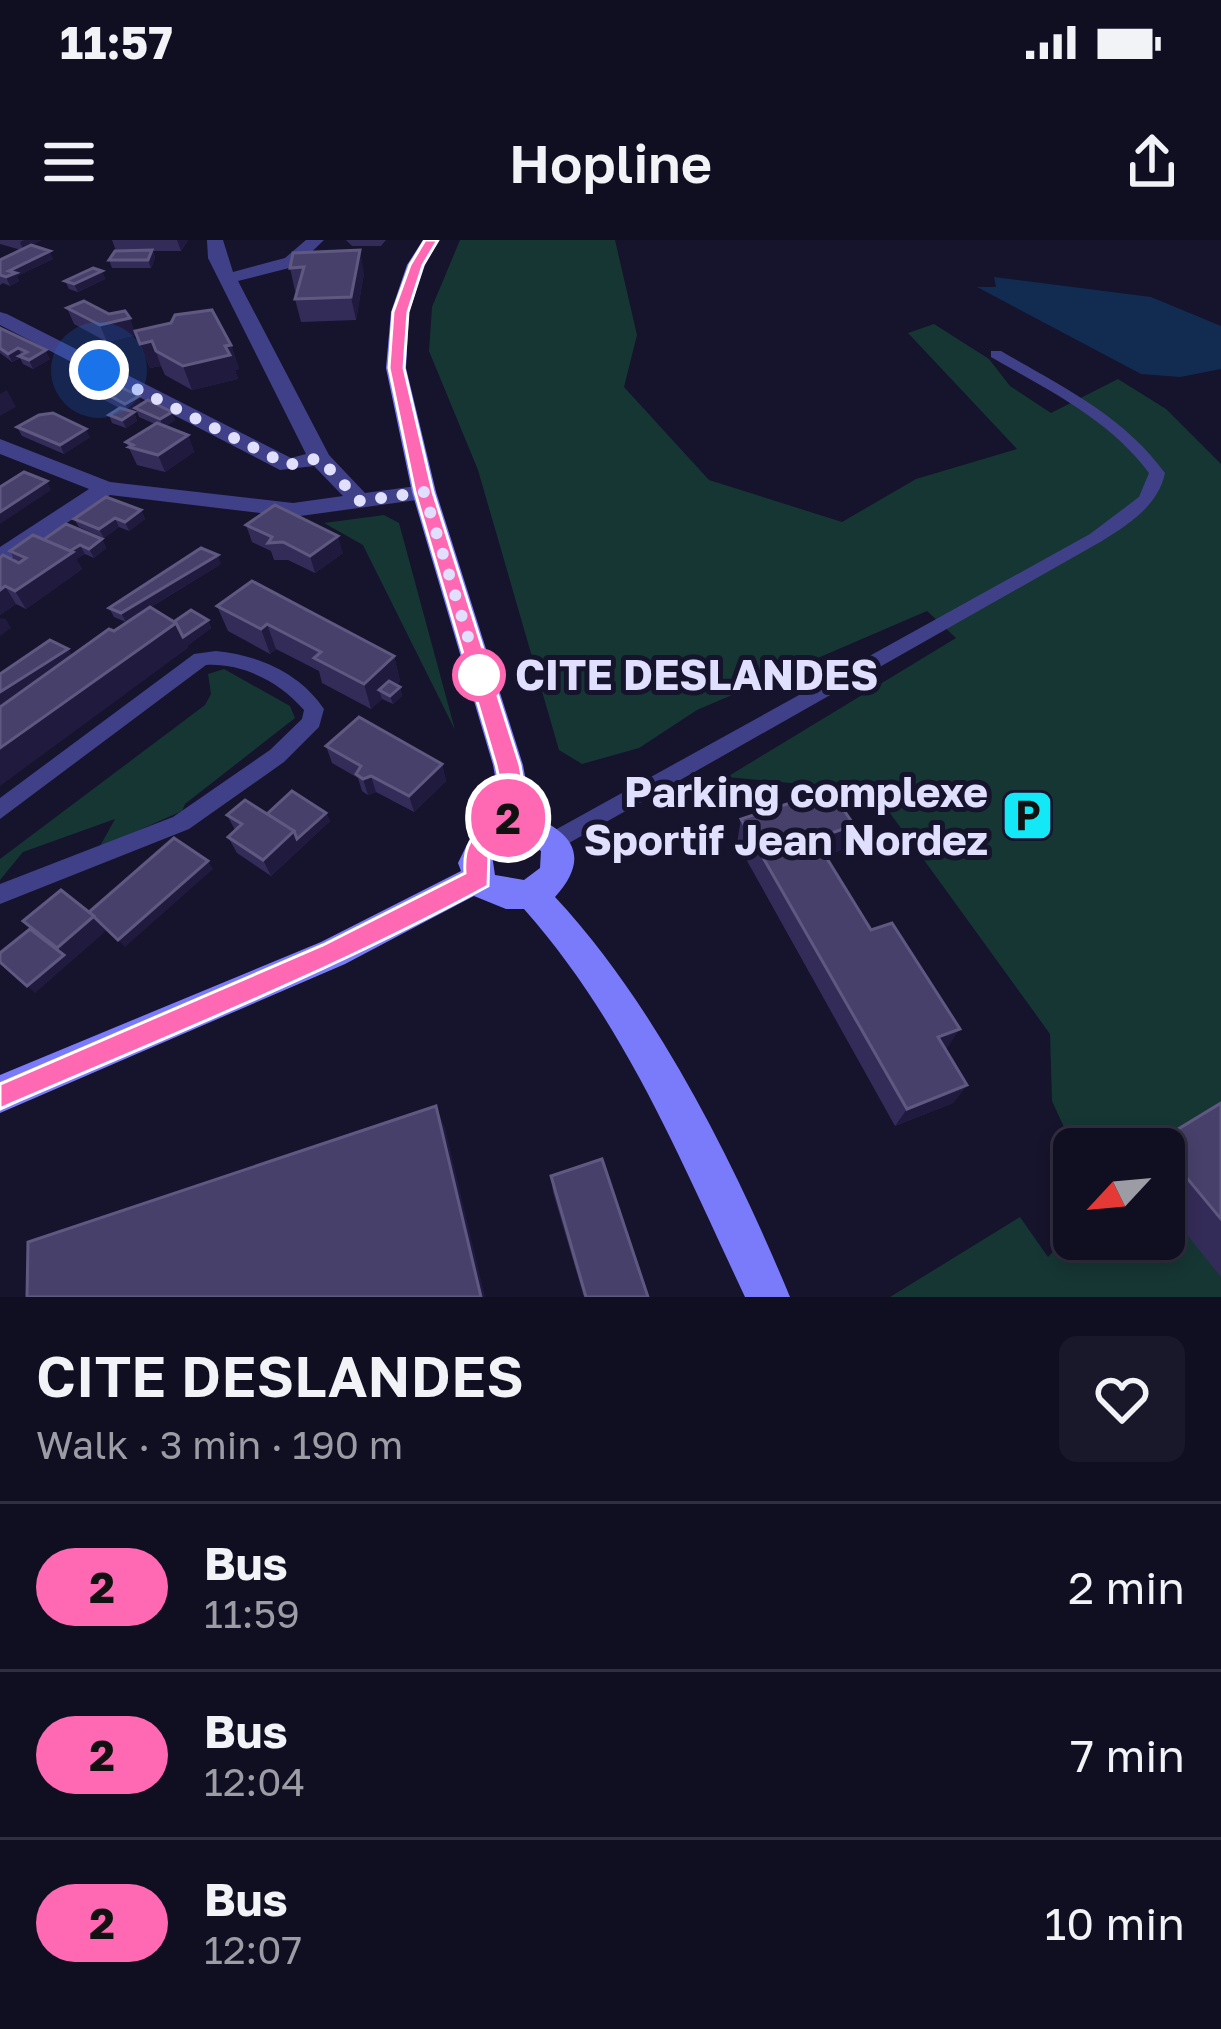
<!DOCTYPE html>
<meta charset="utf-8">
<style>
:root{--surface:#100e21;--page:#19172a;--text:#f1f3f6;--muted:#9c9ca5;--line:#302e3f}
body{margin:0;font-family:"Golos Text",sans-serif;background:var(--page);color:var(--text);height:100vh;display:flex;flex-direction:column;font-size:45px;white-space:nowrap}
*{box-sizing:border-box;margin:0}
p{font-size:39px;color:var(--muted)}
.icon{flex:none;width:66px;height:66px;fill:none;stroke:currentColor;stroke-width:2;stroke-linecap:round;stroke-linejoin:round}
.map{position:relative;height:1057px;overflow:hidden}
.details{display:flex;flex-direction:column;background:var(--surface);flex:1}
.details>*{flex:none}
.badge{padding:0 24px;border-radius:39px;font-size:42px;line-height:78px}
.needle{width:78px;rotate:244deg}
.fabs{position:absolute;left:1053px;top:888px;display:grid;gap:24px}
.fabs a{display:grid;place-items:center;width:132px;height:132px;border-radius:18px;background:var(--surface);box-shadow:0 6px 18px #0003,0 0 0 3px var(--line);font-size:60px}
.you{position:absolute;width:60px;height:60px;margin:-30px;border:9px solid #fff;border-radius:50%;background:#1a73e8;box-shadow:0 0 0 18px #1a73e833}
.map>.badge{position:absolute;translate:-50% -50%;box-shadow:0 0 0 6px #fff}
.round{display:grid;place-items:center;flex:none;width:126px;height:126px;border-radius:18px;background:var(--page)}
.head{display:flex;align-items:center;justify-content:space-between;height:204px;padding:0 36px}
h1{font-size:57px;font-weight:600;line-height:90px}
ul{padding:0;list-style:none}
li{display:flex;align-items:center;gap:36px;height:168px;padding:0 36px;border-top:3px solid var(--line)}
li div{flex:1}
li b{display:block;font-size:45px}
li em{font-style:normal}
li .badge{min-width:132px;font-weight:700;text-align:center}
.status{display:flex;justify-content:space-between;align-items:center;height:84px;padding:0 60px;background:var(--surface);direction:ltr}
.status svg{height:33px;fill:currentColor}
header{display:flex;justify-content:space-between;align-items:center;height:156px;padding:0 36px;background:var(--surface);font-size:54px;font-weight:600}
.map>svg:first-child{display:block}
.green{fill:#163633}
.water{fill:#122c51}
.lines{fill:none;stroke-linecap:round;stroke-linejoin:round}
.lane{fill:#404089;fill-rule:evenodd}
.street{fill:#404089;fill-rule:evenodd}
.secondary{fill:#797bfa;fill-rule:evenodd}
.wall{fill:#342c58}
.shaded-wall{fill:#201a3f}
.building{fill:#47406a;stroke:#5f5981;stroke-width:3}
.line{fill:#ff69b4;stroke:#fff;stroke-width:3}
.walk{stroke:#e1dffe;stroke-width:12;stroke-dasharray:0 21.6}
.stop-dot{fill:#fff;stroke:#ff69b4;stroke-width:6}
.labels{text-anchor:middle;stroke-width:10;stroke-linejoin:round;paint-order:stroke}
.stop-label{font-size:42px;font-weight:bold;fill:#e1dffe;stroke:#16132c;text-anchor:start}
.poi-label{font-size:42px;font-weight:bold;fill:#e1dffe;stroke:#16132c;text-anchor:end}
</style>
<div class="status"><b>11:57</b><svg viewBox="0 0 49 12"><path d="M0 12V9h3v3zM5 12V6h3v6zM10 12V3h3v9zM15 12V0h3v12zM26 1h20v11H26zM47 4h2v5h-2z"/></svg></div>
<header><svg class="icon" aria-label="menu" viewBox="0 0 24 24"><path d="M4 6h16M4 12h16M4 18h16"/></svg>Hopline<svg class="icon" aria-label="share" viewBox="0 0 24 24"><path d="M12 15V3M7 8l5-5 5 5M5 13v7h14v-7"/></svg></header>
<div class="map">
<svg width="1221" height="1057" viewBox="0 0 1221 1057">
<rect width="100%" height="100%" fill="#16132c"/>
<!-- green -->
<g class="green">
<polygon points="460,0 615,0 637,95 624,147 709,240 842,282 916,239 1017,209 908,93 934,84 989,119 1010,146 1051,173 1118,139 1166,169 1221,224 1221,1057 890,1057 1020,977 1048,1017 1074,988 1074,999 1164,999 1164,909 1074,909 1052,861 1050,794 874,551 727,537 956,398 927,371 697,470 639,508 582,524 559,510 478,230 429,111 432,67"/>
<polygon points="384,275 399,283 455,490 363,305 324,283"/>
<polygon points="224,429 290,466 295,478 185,564 182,571 99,608 115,579 23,612 0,640 0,619 205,465 211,454 208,434"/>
</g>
<!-- water -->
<polygon class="water" points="994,37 1151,57 1221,86 1221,129 1180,137 1141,134 977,47 996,47"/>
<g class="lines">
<!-- lane -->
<g class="lane">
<path d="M991 111H1001C1061 146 1123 175 1165 233 1158 266 1129 284 1102 301L562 607 554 610 546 607 543 601 546 595 1090 294 1139 257 1149 233C1109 179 1048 150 991 117Z"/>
<path d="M216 411C258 415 300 433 324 469L319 487 284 522 189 589 0 664V644L173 577 270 510 302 479 304 470C280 442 243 423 206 425L0 579V558L194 414Z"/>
</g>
<!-- street -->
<polygon class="street" points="207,0 223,0 233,32 285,18 306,0 324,0 297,26 238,41 329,215 365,253 424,245 436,252 424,259 293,277 110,255 0,326 0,307 89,249 0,214 0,199 110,242 293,263 343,256 314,226 280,230 0,85 0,72 7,74 291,218 306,214 208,18"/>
<!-- secondary -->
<path class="secondary" d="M423 0H439L425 25 409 72 406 128 436 252 523 525 527 547 524 573C569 589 594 614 555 657 655 764 734 922 790 1057H745C681 921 625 783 524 669H506L474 656 345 724 0 873V835L321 702 461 631 458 623 473 592 491 580 497 547 493 525 412 252 386 128 391 72 407 25ZM520 598 541 611 540 628 524 640 495 635 492 615 507 601Z"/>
</g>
<!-- wall -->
<g class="wall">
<polygon points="0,0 41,0 32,5 53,19 17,36 19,41 10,46 3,43 0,45 0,20 21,10 0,4"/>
<polygon points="112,0 188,0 181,11 153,11 155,18 151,28 112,28 109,20 116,11"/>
<polygon points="346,0 386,0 381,6 352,6"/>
<polygon points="293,13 364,33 356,80 301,82 295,59 297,51 295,51 290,28"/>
<polygon points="102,31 105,39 78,52 69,49 65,41"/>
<polygon points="67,68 135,91 231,105 239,129 235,130 238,139 192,150 165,135 161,126 150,128 136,95 107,102 74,84"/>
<polygon points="0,88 50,119 33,129 23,124 20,118 12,122 0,113"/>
<polygon points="81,140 142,164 175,180 166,186 188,195 194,212 165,232 137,225 126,202 155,184 139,177 136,169 131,172 134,172 137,181 126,188 112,183 109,175 119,168 85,149"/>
<polygon points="17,187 90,197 64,214 22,196"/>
<polygon points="141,270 145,279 129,291 119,287 104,298 79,287 74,279"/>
<polygon points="246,285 343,313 315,333 288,320 274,320 271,311 252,302"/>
<polygon points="102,299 106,308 94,318 85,314 76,319 82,329 26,369 16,364 0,375 0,318 15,321 10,311 43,300"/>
<polygon points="221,324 151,367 175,381 208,380 211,388 187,406 188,408 32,444 0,465 0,434 68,409 72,416 126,382 114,377 109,368"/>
<polygon points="217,366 394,416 400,441 396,445 400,447 402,456 393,464 382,459 371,469 322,443 319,431 276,409 270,414 228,391"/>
<polygon points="326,506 442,524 446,541 414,572 376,552 368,555 362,551 358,538 332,523"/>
<polygon points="326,573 330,581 271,636 237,613 228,597 235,590 227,575"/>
<polygon points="741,579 846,608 826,616 947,808 945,809 967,845 953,863 895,886 737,603"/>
<polygon points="1221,863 1221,1037 1164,966 1164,909 1148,909"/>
<polygon points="551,936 648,1057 584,1057 553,952"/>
</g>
<!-- shaded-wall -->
<g class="shaded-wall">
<polygon points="24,0 41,0 23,10 20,2"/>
<polygon points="177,0 188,0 181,11"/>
<polygon points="152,10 155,18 151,28 148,20"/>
<polygon points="360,10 364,33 356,80 351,57"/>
<polygon points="50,11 53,19 17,36 19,41 10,46 6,37 9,31"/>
<polygon points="102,31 105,39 78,52 74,44"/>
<polygon points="130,78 136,95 107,102 100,85"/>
<polygon points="152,101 161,126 150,128 140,104"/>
<polygon points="231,105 239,129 235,130 238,139 192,150 183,126"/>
<polygon points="18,108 22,116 12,122 8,114"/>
<polygon points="46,110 50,119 33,129 29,120"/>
<polygon points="7,150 16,167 0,176 0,154"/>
<polygon points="139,156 142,165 129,173 125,164"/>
<polygon points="134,172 137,181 126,188 122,180"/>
<polygon points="172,172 175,180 163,188 160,179"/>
<polygon points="86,189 90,197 64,214 60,205"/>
<polygon points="188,195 194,212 165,232 158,215"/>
<polygon points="47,241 51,250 0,284 0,272"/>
<polygon points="141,270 145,279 129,291 125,282"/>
<polygon points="115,278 119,287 104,298 99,289"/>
<polygon points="338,296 343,313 315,333 310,316"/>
<polygon points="102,299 106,308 94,318 89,309"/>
<polygon points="80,305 85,314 76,319 82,329 26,369 15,351 63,315"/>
<polygon points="218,315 221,324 126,382 121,373"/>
<polygon points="5,346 16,364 0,375 0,350"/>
<polygon points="0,378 6,379 11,388 0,396"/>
<polygon points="208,380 211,388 187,406 188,408 0,546 0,508 176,383"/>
<polygon points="267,384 276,409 270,414 261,389"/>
<polygon points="68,409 73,418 0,465 0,452"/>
<polygon points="394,416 400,441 387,454 379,450 382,459 371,469 364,444"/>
<polygon points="400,447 402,456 393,464 390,456"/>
<polygon points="442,524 446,541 414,572 409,556"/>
<polygon points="371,536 376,552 368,555 363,539"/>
<polygon points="326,573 330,581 271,636 263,620 294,591"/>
<polygon points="854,585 846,608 808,622 815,599"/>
<polygon points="208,621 213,629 125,707 118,700"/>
<polygon points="94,676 106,691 35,753 27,746 64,715 57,708"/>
<polygon points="960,789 947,808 926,816 938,797"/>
<polygon points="967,845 953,863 895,886 907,869"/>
<polygon points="436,866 445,888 485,1057 481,1057"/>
</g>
<!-- building -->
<g class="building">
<polygon points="31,5 50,11 9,31 16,33 6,37 0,35 0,20"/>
<polygon points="152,10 148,20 109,20 115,11"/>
<polygon points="360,10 351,57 295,59 304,27 290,28 293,13"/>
<polygon points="93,28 102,31 74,44 65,41"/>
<polygon points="84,61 109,74 125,71 130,78 100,85 67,68"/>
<polygon points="212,70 231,105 225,106 230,115 183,126 156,111 152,101 140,104 135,91 171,83 175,75"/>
<polygon points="0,88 46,110 29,120 19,116 27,112 18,108 8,114 0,108"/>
<polygon points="93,134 139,156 125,164 81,140"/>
<polygon points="148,160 172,172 160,179 135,168"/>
<polygon points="120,168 134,172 122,180 109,175"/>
<polygon points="53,173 86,189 60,205 17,187 39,175"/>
<polygon points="157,183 188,195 158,215 129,207 133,205 126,202"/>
<polygon points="24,232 47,241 0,272 0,247"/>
<polygon points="106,257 141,270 125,282 115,278 99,289 74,279"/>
<polygon points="275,265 338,296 310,316 283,302 268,303 272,297 246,285"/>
<polygon points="66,284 102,299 89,309 80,305 70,311 43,300"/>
<polygon points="33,295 73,312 15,351 5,346 0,350 0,318 3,315 19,323 26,318 10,311"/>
<polygon points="201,308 218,315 121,373 109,368"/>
<polygon points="252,341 394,416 364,444 314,418 321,412 267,384 261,389 217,366"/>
<polygon points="150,367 176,383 0,508 0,467 109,389 114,391"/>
<polygon points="191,370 208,380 183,397 175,381"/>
<polygon points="50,400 68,409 0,452 0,434"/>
<polygon points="389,441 400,447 390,456 379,450"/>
<polygon points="359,477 442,524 409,556 371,536 363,539 356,534 361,526 326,506"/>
<polygon points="830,550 854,585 815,599 871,690 892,683 960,789 938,797 967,845 907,869 741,579"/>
<polygon points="292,551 326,573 297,599 294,591 267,574"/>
<polygon points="245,560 294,591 263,620 228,597 242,584 227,575"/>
<polygon points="174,598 208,621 118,700 89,672"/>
<polygon points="61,650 94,676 57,708 23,681"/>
<polygon points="30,689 64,715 27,746 0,722 0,713"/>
<polygon points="1221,863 1221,979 1157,902"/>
<polygon points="436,866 481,1057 27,1057 28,1002"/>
<polygon points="602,919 648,1057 586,1057 551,936"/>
</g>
<!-- line -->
<path class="line" d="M425 0H438L423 25 408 72 404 128 433 252 520 525 524 548 518 586 489 613 488 646C334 730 171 795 11 864L0 869V844L323 705 465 633C463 605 471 595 495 581L501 548 496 525 415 252 389 128 393 72 410 25Z"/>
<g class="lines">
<!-- walk -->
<polyline class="walk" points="99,130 288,225 319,218 360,261 424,252 485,453 479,435"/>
</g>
<!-- icons -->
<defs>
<symbol id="parking-square" viewBox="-11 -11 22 22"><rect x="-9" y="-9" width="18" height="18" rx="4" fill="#12e8f6" stroke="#16132c"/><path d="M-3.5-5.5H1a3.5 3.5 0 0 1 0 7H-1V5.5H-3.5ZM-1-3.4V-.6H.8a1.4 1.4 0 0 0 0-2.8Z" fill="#111"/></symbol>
</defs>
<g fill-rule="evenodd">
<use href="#parking-square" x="998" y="546" width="59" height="59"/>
</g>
<!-- markers -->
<circle class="stop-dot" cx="479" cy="435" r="24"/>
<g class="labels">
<!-- stop labels -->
<g class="stop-label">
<text x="515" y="450">CITE DESLANDES</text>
</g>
<!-- poi labels -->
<g class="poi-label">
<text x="988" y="567">Parking complexe<tspan x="988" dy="48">Sportif Jean Nordez</tspan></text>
</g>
</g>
</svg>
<div class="fabs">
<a><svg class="needle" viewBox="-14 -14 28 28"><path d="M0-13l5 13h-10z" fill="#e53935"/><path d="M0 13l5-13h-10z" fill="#9c9ca5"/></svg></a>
</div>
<div class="you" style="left:99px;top:130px"></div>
<b class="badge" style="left:508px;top:578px;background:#ff69b4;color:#111">2</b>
</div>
<section class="details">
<div class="head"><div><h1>CITE DESLANDES</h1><p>Walk · 3 min · 190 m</p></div><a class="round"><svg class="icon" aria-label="heart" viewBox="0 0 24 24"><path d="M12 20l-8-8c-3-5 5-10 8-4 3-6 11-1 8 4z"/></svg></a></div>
<ul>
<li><span class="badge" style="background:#ff69b4;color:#111">2</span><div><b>Bus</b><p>11:59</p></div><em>2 min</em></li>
<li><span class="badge" style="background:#ff69b4;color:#111">2</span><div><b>Bus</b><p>12:04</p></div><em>7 min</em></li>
<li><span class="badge" style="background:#ff69b4;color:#111">2</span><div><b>Bus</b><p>12:07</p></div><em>10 min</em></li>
</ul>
</section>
